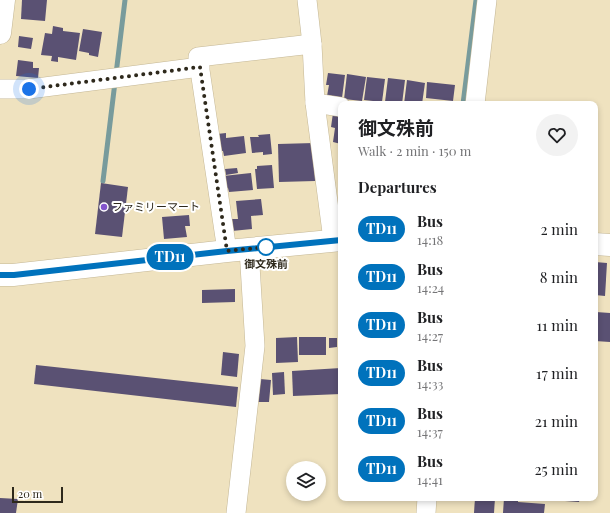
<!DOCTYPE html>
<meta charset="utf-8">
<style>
:root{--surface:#fff;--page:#f2f2f2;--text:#202124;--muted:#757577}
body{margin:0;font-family:"Playfair Display","Noto Sans JP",serif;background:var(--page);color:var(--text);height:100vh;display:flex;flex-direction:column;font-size:15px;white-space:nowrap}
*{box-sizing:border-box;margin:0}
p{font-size:13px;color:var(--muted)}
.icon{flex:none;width:22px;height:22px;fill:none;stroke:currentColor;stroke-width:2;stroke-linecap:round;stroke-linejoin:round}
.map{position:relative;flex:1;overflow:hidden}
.panel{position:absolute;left:338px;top:101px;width:260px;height:400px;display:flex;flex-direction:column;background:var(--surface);border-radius:8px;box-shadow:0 2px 6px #0003}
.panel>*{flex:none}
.badge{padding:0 8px;border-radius:13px;font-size:14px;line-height:26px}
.controls{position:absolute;left:286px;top:461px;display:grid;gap:8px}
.controls a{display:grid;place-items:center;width:40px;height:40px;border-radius:50%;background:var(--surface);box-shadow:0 2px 6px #0003;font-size:20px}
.scale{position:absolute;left:12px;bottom:10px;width:51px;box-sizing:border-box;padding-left:4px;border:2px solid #2e291c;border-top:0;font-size:11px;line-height:14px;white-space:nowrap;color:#2e291c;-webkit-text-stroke:3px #fff;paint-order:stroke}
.you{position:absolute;width:20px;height:20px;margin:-10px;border:3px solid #fff;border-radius:50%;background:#1a73e8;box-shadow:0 0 0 6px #1a73e833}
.map>.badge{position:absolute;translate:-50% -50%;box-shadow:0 0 0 2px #fff}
h2{padding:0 20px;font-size:15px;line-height:36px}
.round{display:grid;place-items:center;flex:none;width:42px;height:42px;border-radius:21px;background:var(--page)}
.headline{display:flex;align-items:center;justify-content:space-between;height:68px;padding:0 20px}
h1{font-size:19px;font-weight:700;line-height:30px}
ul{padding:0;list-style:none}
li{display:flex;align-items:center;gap:12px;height:48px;padding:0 20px}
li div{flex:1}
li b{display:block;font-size:15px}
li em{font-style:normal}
li .badge{min-width:44px;font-weight:700;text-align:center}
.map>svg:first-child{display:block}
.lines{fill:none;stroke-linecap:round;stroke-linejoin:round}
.stream{stroke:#789b9c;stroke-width:5}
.building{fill:#5a5173}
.minor-casing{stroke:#c4b795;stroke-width:20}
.secondary-casing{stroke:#c4b795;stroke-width:23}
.primary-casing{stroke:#c4b795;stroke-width:23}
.minor{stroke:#fff;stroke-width:19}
.secondary{stroke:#fff;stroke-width:22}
.primary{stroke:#fff;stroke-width:22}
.line-casing{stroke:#fff;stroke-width:9}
.line{stroke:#0072bc;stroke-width:6}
.walk{stroke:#2e291c;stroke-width:4;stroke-dasharray:0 7.2}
.poi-dot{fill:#8354cd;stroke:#fff;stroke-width:1.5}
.stop-dot{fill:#fff;stroke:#0072bc;stroke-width:2}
.labels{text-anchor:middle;stroke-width:4;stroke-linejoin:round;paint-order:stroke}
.poi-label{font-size:11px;fill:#2e291c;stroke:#fff;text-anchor:start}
.stop-label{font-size:11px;font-weight:bold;fill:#2e291c;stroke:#fff}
</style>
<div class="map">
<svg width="610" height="513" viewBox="0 0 610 513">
<rect width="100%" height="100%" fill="#efe2bf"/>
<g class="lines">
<!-- stream -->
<g class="stream">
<polyline points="116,74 125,0"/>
<polyline points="463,104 476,0"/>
<polyline points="103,181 115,82"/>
</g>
</g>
<!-- building -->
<g class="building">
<polygon points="22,0 47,0 45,21 21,19"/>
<polygon points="53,26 63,28 63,31 80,33 76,60 58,57 58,62 51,61 52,56 41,55 45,33 52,34"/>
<polygon points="83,29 102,32 98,57 89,55 89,53 79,51"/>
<polygon points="19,36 33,38 31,49 18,47"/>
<polygon points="18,60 33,62 33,68 39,68 38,78 16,76"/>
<polygon points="328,73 345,75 342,98 327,96 329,85 326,85"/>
<polygon points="347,74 366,77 362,101 344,99"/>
<polygon points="367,77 385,79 382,102 364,100"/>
<polygon points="388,78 405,80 402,104 385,102"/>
<polygon points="407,80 425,83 422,104 404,104"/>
<polygon points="427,82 455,85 453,101 426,98"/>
<polygon points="333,113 341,115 341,144 333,142 335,128 331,127"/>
<polygon points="226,133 226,138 244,136 246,153 224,156 223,151 219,151 217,134"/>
<polygon points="270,134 272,154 263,155 263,152 252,153 250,137 259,137 258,135"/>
<polygon points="314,143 315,181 279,182 278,144"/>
<polygon points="272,165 274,188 257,189 255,169 257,169 257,166"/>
<polygon points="237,168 238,173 226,175 225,169"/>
<polygon points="251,173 253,190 229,192 228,188 224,189 223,176"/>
<polygon points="101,183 128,187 122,237 95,234"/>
<polygon points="261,199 263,215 251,216 252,229 232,231 231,219 238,219 236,201"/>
<polygon points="189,215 190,226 185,226 187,237 164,239 162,217"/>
<polygon points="595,262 607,263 605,296 595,295"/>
<polygon points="235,289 235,302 202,303 202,290"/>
<polygon points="596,312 610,313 610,342 595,341"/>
<polygon points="297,337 298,362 276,363 276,338"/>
<rect x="299" y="337" width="27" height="18"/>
<polygon points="329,338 337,338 337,347 329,348"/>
<polygon points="223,352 239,354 237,377 221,375"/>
<polygon points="36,365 238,387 236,407 34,384"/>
<polygon points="341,368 341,394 293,396 292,371"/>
<polygon points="284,372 285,394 273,395 272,373"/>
<polygon points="260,379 271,380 269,402 258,402"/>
<polygon points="0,498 18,499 16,513 0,513"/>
<polygon points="475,498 495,498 494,513 474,513"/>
<polygon points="504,498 518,498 518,502 545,504 544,513 503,513"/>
<polygon points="552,498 580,498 579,502 551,500"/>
</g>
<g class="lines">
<defs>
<g id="minor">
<polyline points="307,0 312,44"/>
<polyline points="0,89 29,89 200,67"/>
<polyline points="315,103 341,107"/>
<polyline points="475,104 487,0"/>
<polyline points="227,251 198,57 312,44 315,103 333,240"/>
<polyline points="236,513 255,346 249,249"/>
<polyline points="426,513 427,498"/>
</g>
<g id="secondary">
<polyline points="595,244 610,245"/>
<polyline points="0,275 13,275 227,251 341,240"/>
</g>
<polyline id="primary" points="0,33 4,0"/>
</defs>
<!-- minor casing -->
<use href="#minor" class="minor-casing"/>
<!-- secondary casing -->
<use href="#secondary" class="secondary-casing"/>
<!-- primary casing -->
<use href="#primary" class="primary-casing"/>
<!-- minor -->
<use href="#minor" class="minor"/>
<!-- secondary -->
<use href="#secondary" class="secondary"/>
<!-- primary -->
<use href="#primary" class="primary"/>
</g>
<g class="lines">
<defs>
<polyline id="line" points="0,275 14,275 227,251 341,240"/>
</defs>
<!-- line casing -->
<use href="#line" class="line-casing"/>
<!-- line -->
<use href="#line" class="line"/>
<!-- walk -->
<polyline class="walk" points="29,89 200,67 227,251 266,247"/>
</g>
<!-- markers -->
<circle class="poi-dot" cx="104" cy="207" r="4"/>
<circle class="stop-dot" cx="266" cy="247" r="8"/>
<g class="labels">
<!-- poi labels -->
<g class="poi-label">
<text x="112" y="211">ファミリーマート</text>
</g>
<!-- stop labels -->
<g class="stop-label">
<text x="266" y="268">御文殊前</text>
</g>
</g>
</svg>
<div class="controls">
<a><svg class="icon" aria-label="layers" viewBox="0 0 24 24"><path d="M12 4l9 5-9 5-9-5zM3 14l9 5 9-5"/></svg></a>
</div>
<div class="scale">20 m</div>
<div class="you" style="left:29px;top:89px"></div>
<b class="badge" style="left:170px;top:257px;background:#0072bc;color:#fff">TD11</b>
<section class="panel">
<div class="headline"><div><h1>御文殊前</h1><p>Walk · 2 min · 150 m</p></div><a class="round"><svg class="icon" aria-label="heart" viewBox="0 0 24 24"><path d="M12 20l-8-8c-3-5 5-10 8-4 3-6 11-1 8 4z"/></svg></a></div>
<h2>Departures</h2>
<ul>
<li><span class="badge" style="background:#0072bc;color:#fff">TD11</span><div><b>Bus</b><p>14:18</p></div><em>2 min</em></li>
<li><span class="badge" style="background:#0072bc;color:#fff">TD11</span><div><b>Bus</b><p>14:24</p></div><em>8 min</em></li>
<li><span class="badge" style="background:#0072bc;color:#fff">TD11</span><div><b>Bus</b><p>14:27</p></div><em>11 min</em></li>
<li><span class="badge" style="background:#0072bc;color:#fff">TD11</span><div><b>Bus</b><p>14:33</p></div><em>17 min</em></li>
<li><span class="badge" style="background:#0072bc;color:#fff">TD11</span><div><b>Bus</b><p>14:37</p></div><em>21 min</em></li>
<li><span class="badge" style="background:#0072bc;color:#fff">TD11</span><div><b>Bus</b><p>14:41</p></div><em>25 min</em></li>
</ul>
</section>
</div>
